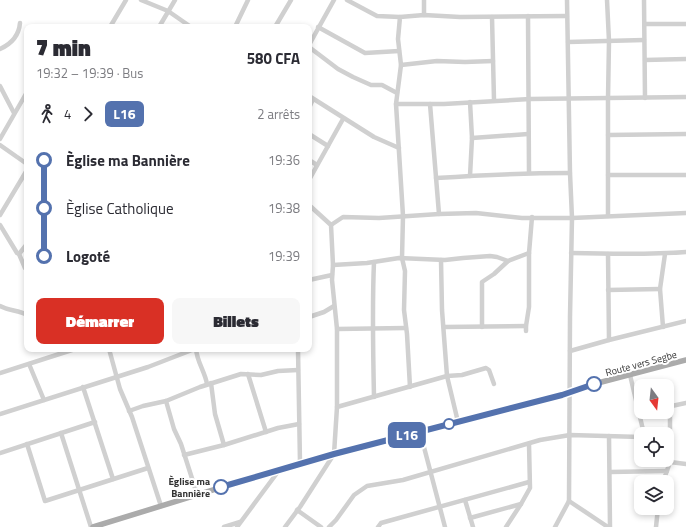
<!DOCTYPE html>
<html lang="fr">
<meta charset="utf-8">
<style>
:root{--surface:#fff;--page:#f7f7f7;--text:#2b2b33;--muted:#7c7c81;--accent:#d93025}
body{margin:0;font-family:"Titillium Web",sans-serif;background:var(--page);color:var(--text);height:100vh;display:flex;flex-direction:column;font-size:15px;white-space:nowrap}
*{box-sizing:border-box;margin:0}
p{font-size:13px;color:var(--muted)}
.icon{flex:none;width:22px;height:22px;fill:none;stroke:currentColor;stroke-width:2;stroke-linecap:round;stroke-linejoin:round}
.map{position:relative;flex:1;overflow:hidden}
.side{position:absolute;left:24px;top:24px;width:288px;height:328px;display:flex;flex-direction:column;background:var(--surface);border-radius:8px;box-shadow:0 2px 6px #0003}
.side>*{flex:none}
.badge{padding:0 8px;border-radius:6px;font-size:14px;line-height:26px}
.needle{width:26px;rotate:165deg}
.tools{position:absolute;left:634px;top:379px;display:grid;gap:8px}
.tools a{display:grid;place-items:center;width:40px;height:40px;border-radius:8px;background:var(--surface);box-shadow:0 2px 6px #0003;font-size:20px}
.map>.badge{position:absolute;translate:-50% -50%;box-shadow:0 0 0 2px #fff}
.legs{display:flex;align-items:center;gap:6px;height:44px;padding:0 12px;font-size:13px}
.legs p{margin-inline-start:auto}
.overview{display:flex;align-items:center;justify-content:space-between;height:68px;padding:0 12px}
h1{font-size:22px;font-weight:800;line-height:30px}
.action{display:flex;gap:8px;margin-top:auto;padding:8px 12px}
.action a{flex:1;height:46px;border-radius:8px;background:var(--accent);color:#fff;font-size:16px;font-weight:800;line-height:46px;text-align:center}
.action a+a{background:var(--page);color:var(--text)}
ul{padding:0 12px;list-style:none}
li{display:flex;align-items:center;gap:14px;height:48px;font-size:15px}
li i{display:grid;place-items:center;width:6px;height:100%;margin:0 5px;background:currentColor}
li i::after{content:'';width:10px;height:10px;margin:-5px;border:3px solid;border-radius:50%;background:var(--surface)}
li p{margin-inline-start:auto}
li:first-child i{background:linear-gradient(#0000 50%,currentColor 0)}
li:last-child i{background:linear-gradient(currentColor 50%,#0000 0)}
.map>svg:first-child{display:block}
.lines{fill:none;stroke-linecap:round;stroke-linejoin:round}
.minor{stroke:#d0d0d0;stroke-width:4.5}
.major{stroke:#ababab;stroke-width:5.5}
.line-1-casing{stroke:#fff;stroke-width:9}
.line-1{stroke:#5472ae;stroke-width:6}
.stop-1-dot{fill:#fff;stroke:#5472ae;stroke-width:2}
.labels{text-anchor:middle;stroke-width:4;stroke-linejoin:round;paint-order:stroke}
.street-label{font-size:10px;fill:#333;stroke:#fff}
.stop-label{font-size:10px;font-weight:bold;fill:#333;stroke:#fff;text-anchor:end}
</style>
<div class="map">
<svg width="686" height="527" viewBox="0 0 686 527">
<rect width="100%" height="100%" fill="#fff"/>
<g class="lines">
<!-- minor -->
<g class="minor">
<polyline points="141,0 168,11 191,27"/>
<polyline points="347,0 377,16 400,17"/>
<polyline points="607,0 609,41 608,99 608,216"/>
<polyline points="644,0 645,98"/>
<polyline points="424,15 424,0"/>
<polyline points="528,16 529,173"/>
<polyline points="492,17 494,100"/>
<polyline points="645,24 686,24"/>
<polyline points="110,27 126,0"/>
<polyline points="159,27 175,0"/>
<polyline points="235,27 248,0"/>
<polyline points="275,27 291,0"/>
<polyline points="318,27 365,53 399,51"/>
<polyline points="568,42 644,40"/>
<polyline points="309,45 334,0"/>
<polyline points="309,47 338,69 353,77 371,85 382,85 397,93"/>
<path d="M0 49C11 44 19 35 20 23"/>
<polyline points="645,60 686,59"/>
<polyline points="401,65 437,61 465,62 493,61"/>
<polyline points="0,86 14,113"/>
<polyline points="309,96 374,137 399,148"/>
<polyline points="470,102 472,138 470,176"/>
<polyline points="396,104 444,104 530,99 686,97"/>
<polyline points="430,104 439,214"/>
<polyline points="309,108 313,99"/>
<polyline points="309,134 328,146"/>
<polyline points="608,135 686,134"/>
<polyline points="472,138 528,134"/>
<polyline points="0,139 27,92"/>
<polyline points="0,145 27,164"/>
<polyline points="309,160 317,165"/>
<polyline points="608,175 686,175"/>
<path d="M436 178C481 175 525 173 570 173"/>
<polyline points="309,180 343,119"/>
<polyline points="0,215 27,170"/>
<polyline points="0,225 17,253 19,254 25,268"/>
<polyline points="331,225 343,217 379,218 439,214 476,213 522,218 572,218 686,213"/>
<path d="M571 253C609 254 648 255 686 252"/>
<polyline points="19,254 27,244"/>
<polyline points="608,254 609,340"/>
<polyline points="441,260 442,310 447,376 458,422"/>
<polyline points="333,265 367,263 399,258 445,260 463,258 490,256 497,257 508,261"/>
<polyline points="309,280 332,275"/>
<polyline points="608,290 660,289"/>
<path d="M0 306C9 311 19 310 27 315"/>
<polyline points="309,317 324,312 334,306"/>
<polyline points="444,327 526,326"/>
<polyline points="482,327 482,282 494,274 508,261 529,253"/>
<polyline points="663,327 660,289 665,254"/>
<polyline points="337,329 406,328"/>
<polyline points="526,331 526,326 529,307 529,253 532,217"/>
<polyline points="109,349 120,389 132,417 161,506"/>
<path d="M196 349C197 362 205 372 207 384"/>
<polyline points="298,349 300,463"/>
<polyline points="570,351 609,340 686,321"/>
<polyline points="29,364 44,400"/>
<polyline points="0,373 75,349"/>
<polyline points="248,374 266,432"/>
<polyline points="630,375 644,434"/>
<polyline points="211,383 215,414 224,445"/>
<polyline points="83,387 113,479"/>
<polyline points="410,387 407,334 404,310 405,271 402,258 403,216 396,104 401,65 398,39 400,17 424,15 460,17 567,16"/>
<path d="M374 397C373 352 372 307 374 262"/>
<polyline points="166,401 174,429 181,444 197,494"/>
<polyline points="337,407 447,376 462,375 486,368 489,370 494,384"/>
<polyline points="667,407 686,403"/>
<polyline points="129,411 143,406 166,401 200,387 241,374 261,375 278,371 298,370"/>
<polyline points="0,414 148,367 192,350 202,349"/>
<polyline points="638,414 645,412"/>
<polyline points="420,432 445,527"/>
<polyline points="61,433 91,527"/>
<polyline points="609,436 610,527"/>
<polyline points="27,444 45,501 148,468"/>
<polyline points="0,453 95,422"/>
<polyline points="184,455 224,445 278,428 299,424"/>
<polyline points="670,462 686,464"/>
<polyline points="610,472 667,471"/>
<polyline points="663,482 670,462 670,406"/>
<polyline points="638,498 641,497"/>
<polyline points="465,500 473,527"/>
<polyline points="569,501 608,527"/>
<polyline points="297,510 321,527"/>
<polyline points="470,518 521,504"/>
<polyline points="224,527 240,522"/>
<polyline points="237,527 280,469"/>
<polyline points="285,527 300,507 334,454 337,407 337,329 332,280 333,265 331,225 309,205"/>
<polyline points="329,527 336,520 354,495 367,486 403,480 540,440 570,435 641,437"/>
<polyline points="378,527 381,523 529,482"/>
<polyline points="506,527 521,504 530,488 529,444"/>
<polyline points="555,527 569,501 570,317 572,218 570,173 567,0"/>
<polyline points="656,527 658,508"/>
</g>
<!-- major -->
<polyline class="major" points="93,527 294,465 562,395 594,384 686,360"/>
</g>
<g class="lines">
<defs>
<polyline id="line-1" points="221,487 334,454 562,395 594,384"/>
</defs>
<!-- line-1 casing -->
<use href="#line-1" class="line-1-casing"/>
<!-- line-1 -->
<use href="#line-1" class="line-1"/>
</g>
<!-- markers -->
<g class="stop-1-dot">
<circle cx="594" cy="384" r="7"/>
<circle cx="449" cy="424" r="5"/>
<circle cx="221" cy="487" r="7"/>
</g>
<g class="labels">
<!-- street labels -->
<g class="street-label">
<text transform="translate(641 363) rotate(-15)" y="4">Route vers Segbe</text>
</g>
<!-- stop labels -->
<g class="stop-label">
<text x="210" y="485">Èglise ma<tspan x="210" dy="12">Bannière</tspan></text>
</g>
</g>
</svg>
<div class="tools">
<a><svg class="needle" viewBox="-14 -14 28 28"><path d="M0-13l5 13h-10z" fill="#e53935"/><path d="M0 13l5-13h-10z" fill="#7c7c81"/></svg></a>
<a><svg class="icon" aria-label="locate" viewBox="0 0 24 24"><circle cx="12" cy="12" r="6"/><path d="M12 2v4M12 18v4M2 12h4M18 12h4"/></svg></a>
<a><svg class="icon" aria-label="layers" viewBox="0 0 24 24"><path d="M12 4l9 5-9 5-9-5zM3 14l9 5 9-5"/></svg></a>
</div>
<b class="badge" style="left:407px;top:435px;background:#5472ae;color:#fff">L16</b>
<section class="side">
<div class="overview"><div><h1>7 min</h1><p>19:32 – 19:39 · Bus</p></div><b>580 CFA</b></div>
<div class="legs"><svg class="icon" aria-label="walk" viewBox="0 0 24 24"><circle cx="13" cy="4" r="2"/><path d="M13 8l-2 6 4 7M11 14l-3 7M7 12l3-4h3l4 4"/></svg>4<svg class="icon" aria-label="forward" viewBox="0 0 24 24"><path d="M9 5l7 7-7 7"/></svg><b class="badge" style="background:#5472ae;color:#fff">L16</b><p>2 arrêts</p></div>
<ul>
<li><i style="color:#5472ae"></i><b>Èglise ma Bannière</b><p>19:36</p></li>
<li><i style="color:#5472ae"></i><span>Èglise Catholique</span><p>19:38</p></li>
<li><i style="color:#5472ae"></i><b>Logoté</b><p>19:39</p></li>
</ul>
<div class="action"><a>Démarrer</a><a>Billets</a></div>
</section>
</div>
